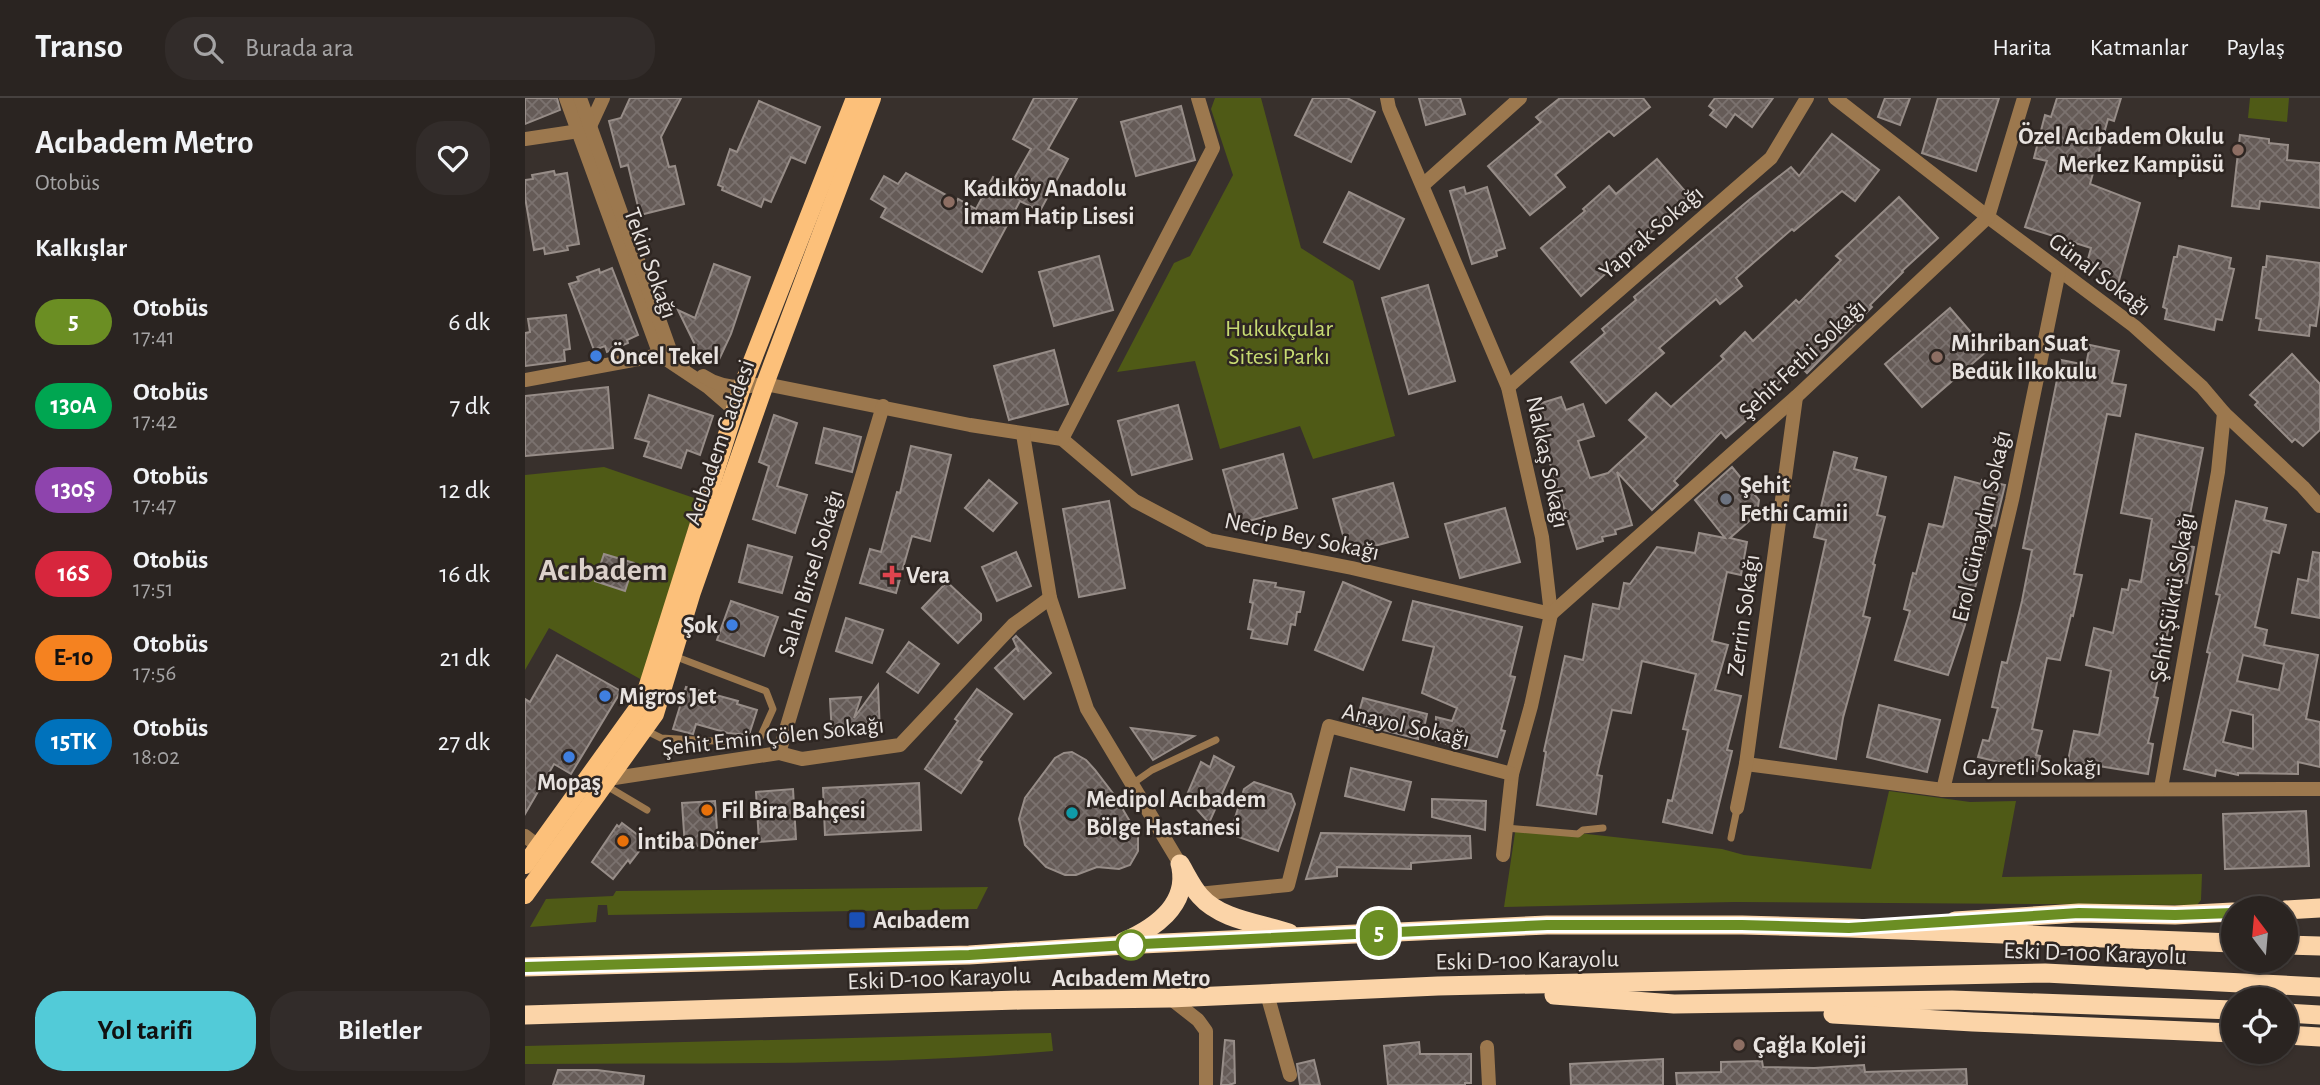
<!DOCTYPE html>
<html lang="tr">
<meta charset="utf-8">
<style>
:root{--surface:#2a2421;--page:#322c2a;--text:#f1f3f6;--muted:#a5a4a5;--line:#46413f;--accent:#52cbd8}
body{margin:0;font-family:"Alegreya Sans",sans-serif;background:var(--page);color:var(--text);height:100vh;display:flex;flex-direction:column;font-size:26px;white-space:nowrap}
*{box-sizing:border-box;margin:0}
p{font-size:23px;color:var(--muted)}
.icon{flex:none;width:38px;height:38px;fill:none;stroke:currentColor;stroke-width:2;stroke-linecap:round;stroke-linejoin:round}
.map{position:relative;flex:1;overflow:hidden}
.sheet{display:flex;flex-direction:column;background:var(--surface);width:525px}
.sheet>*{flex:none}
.badge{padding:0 14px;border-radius:23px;font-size:24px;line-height:46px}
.needle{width:46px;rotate:344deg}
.buttons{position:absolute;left:1696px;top:798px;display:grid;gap:14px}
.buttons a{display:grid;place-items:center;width:77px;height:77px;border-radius:50%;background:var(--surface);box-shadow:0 2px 5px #0004,0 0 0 2px var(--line);font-size:35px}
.map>.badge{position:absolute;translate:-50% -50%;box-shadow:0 0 0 4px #fff}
h2{padding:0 35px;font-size:26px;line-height:63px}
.round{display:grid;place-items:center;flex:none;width:74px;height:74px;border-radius:28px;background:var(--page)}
.head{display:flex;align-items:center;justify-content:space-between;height:119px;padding:0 35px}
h1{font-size:33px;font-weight:600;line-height:52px}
.cta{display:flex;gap:14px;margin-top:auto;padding:14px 35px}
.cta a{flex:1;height:80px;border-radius:28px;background:var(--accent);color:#111;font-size:28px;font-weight:600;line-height:80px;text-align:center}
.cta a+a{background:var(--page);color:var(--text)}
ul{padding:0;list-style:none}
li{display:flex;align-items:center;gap:21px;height:84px;padding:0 35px}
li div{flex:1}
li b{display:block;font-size:26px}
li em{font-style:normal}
li .badge{min-width:77px;font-weight:700;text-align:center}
header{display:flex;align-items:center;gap:42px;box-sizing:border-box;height:98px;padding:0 35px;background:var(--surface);border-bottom:2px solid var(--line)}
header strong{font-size:33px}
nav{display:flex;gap:38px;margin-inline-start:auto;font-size:24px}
.search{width:490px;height:63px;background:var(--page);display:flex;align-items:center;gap:18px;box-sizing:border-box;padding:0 24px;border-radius:28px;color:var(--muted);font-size:26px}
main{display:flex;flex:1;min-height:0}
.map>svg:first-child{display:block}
.green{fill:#4f5a16}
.building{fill:url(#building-cross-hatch);stroke:#978d88;stroke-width:2;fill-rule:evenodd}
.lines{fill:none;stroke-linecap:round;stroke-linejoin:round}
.service{stroke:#9c784e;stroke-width:7}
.minor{stroke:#9c784e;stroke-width:14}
.tertiary{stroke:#9c784e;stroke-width:14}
.primary{stroke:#fcc07a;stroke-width:18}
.trunk{stroke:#fbd4a8;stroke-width:19}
.line-casing{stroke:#fff;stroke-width:16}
.line{stroke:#6b8e23;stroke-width:10}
.education-dot{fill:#8d6e63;stroke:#2e2622;stroke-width:2.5}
.shop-dot{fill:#3f7fe0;stroke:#2e2622;stroke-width:2.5}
.worship-dot{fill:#6b7280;stroke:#2e2622;stroke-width:2.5}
.health-dot{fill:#e0444e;stroke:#2e2622;stroke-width:2.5}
.food-dot{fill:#e8710a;stroke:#2e2622;stroke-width:2.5}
.culture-dot{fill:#0f9aa8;stroke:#2e2622;stroke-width:2.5}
.transit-dot{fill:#1a4fb4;stroke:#2e2622;stroke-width:2.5}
.stop-dot{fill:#fff;stroke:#6b8e23;stroke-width:3.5}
.labels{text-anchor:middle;stroke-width:5;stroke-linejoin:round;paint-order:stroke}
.poi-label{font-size:24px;font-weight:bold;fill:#e8e3e0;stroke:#2e2622;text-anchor:start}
.street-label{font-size:24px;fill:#e8e3e0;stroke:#2e2622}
.park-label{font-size:24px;fill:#c7db72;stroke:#2e2622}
.stop-label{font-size:24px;font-weight:bold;fill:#e8e3e0;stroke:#2e2622}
.district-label{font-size:32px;font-weight:bold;fill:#dcd1cb;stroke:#2e2622}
</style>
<header>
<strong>Transo</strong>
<div class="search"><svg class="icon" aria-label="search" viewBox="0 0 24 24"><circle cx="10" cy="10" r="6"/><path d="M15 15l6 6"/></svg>Burada ara</div>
<nav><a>Harita</a><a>Katmanlar</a><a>Paylaş</a></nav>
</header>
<main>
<section class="sheet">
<div class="head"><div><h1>Acıbadem Metro</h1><p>Otobüs</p></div><a class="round"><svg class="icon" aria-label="heart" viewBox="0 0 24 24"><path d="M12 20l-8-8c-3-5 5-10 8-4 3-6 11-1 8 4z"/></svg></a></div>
<h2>Kalkışlar</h2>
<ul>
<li><span class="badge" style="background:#6b8e23;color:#fff">5</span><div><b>Otobüs</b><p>17:41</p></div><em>6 dk</em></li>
<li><span class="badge" style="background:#00a651;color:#fff">130A</span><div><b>Otobüs</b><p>17:42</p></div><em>7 dk</em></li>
<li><span class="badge" style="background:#8e44ad;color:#fff">130Ş</span><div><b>Otobüs</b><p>17:47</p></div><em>12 dk</em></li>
<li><span class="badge" style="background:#d7263d;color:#fff">16S</span><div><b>Otobüs</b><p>17:51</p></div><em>16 dk</em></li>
<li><span class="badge" style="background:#f58220;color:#111">E-10</span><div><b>Otobüs</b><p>17:56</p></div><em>21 dk</em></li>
<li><span class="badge" style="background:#0072bc;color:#fff">15TK</span><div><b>Otobüs</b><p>18:02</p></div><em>27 dk</em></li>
</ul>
<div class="cta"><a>Yol tarifi</a><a>Biletler</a></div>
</section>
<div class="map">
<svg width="1795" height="987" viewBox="0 0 1795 987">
<defs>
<pattern id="building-cross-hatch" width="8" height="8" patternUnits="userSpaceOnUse" patternTransform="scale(1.75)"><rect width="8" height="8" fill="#655b57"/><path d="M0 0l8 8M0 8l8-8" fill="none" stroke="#7b726f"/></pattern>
</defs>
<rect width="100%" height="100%" fill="#38302c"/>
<!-- green -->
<g class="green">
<polygon points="690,0 736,0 776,150 828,183 870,338 788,361 775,328 695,351 670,263 592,274 649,165 665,158 708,77 686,11"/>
<polygon points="1725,0 1764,0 1762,24 1723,20"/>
<polygon points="79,369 172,401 117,582 24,530 0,572 0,377"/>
<polygon points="1364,693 1445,704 1491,703 1477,779 1677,776 1676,802 1672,807 1209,804 979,809 991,728 1197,751 1219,757 1346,771"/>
<polygon points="463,789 452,811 83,817 82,807 73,807 71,824 5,829 21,801 88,798 91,793"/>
<path d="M526 935 528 953C353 968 176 965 0 966V948Z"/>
</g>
<!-- building -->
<g class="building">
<polygon points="0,0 32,0 35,12 0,26"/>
<polygon points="105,0 156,0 136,39 144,69 150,68 159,106 115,117 103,67 96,69 84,23 96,20"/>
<polygon points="509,0 552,0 523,51 543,61 515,113 495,103 457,174 356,119 361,110 346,101 359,78 373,86 381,75 432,103 433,101 451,111 468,79 485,88 506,51 488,41"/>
<polygon points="788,0 822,0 850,14 826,64 770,37"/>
<polygon points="894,0 935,0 940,16 901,27"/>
<polygon points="1035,0 1118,0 1125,9 1089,38 1084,33 1030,77 1040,89 1005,117 963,68 1016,24 1011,19"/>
<polygon points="1190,0 1248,0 1227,29 1210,16 1201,29 1185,17 1189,12 1184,8"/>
<polygon points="1360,0 1385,0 1375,27 1353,19"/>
<polygon points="1413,0 1474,0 1451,73 1397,55"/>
<polygon points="1532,0 1596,0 1589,23 1583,21 1565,86 1615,105 1593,186 1563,161 1566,150 1500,129 1522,63 1509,60 1520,17 1526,19"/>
<polygon points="234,3 295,29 280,65 266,59 246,104 239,101 236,109 197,92 198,89 193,87 205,51 212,54"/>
<polygon points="656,8 670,62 611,78 596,24"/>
<polygon points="1307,36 1354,72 1330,103 1317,93 1269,133 1267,131 1211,180 1217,188 1195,206 1191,201 1134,250 1139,255 1081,305 1046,264 1080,235 1077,231 1111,202 1109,199 1224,102 1266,69 1274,78"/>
<polygon points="1715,37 1744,41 1744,45 1763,47 1762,62 1795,65 1795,110 1735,103 1734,111 1707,108"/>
<polygon points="1132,61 1165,99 1056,198 1016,150 1060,113 1058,111 1084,88 1091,96"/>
<polygon points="29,73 30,77 42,75 54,146 42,148 43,152 20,156 19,150 9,152 0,99 0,82 8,81 7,77"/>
<polygon points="939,89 941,96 962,89 980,150 971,153 972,158 947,166 925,93"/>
<polygon points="824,94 879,121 854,171 799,144"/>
<polygon points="1374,99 1413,140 1377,173 1378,174 1345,207 1347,209 1282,275 1273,266 1226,311 1230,315 1201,340 1196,334 1149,383 1153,387 1127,412 1092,374 1107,427 1090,432 1091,436 1077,439 1078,443 1052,451 1007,308 1036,299 1041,312 1058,306 1069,338 1053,343 1065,380 1083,375 1122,339 1104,322 1131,295 1146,309 1199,261 1196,258 1220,234 1228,243 1271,202 1274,205 1316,162 1311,158"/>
<polygon points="1654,148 1706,160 1704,170 1709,171 1697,222 1691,221 1689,232 1640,221 1642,211 1638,209 1649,159 1652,159"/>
<polygon points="574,158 588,212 529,228 514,174"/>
<polygon points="1742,158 1795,165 1795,200 1791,228 1785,227 1784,238 1734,232 1736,221 1731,220 1738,169 1741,169"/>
<polygon points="189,166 225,179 206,236 192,266 176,259 153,212 170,220"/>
<polygon points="87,170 113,237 102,242 103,245 82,254 80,248 69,252 44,186 54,183 52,179 74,171 75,175"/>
<polygon points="903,187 930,283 884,296 857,200"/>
<polygon points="1425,210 1462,253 1397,309 1360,266"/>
<polygon points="41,217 45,251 39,252 40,263 0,268 0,235 5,234 3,221"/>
<polygon points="1565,247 1594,253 1587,285 1601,287 1595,318 1582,316 1549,476 1557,477 1548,518 1546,517 1535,562 1522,560 1507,631 1517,633 1511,657 1515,658 1512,673 1453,659 1458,642 1464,643 1473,610 1467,609 1477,564 1482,565 1497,503 1507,452 1498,450 1536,262 1561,267"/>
<polygon points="529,252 543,306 484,322 469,268"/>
<polygon points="1767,256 1795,286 1795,332 1778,348 1770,341 1767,344 1730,307 1733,304 1725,297"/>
<polygon points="83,289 88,350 0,358 0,298"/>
<polygon points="124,297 188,318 175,357 162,352 156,370 119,358 124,344 110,340"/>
<polygon points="653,307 667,361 607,377 593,323"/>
<polygon points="249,317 272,325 252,388 282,397 270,435 228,421 244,368 234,364"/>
<polygon points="299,330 336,339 327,374 291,365"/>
<polygon points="1611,336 1678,350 1659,447 1669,449 1662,485 1657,484 1647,533 1643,532 1629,599 1633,600 1623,645 1628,646 1623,676 1543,663 1549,633 1574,637 1586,573 1561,567 1569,530 1588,535 1597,491 1603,492 1605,482 1616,484 1627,421 1596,415"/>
<polygon points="386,348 426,357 405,443 387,438 371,495 335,485 345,451 356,454 372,394 375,395"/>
<polygon points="1309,354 1332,360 1329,371 1361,379 1352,417 1360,419 1348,466 1350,467 1338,518 1345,520 1318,620 1311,661 1255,649 1301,442 1289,439"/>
<polygon points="758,356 772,410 713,426 698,372"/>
<polygon points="1207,369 1234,402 1232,416 1205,440 1222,444 1216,477 1202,474 1187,543 1203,547 1190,592 1216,598 1202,652 1207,653 1187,735 1138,724 1143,702 1147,703 1163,632 1158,631 1171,576 1117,563 1106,615 1087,612 1072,677 1077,678 1071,716 1012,707 1021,654 1019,653 1040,558 1058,562 1068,506 1094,511 1099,485 1105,486 1132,449 1170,455 1174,435 1200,440 1170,402"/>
<polygon points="1430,379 1456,386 1457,382 1480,387 1470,428 1467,427 1440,527 1423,577 1370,562 1385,513 1379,511 1388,475 1391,476 1404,426 1418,429"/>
<polygon points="464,382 492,405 468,433 440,410"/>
<polygon points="868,385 883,439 823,455 808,401"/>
<polygon points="584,403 600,490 554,499 538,411"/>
<path d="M1711 403 1742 410 1739 422 1761 427 1754 455 1747 453 1730 529 1742 532 1739 547 1793 557 1781 621 1795 624V669L1773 664V676L1713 675V677L1691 672 1690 678 1659 671 1685 555 1682 554 1695 497 1691 496ZM1718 557 1759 566 1754 592 1712 583ZM1706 612 1728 617V651L1698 644Z"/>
<polygon points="980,410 995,464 935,480 920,426"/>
<polygon points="223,447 267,459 257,495 214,484"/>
<polygon points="491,454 506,488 472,503 457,469"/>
<polygon points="1788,454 1795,455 1795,520 1767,515 1773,481 1783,483"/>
<polygon points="79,456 109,465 100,493 70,483"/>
<polygon points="729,482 751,485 750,489 779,494 775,514 772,514 770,527 766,526 762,546 726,540 728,532 723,531 728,505 725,504"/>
<polygon points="422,484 456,516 456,522 433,545 397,510"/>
<polygon points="818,484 866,504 838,572 790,552"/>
<polygon points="206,503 253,519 239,558 192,542"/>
<polygon points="888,503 997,529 985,578 990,579 976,632 980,633 972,659 910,643 911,619 927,623 932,610 897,595 909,549 878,542"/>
<polygon points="321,520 358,532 347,565 311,553"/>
<polygon points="491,538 526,575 499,601 470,570 491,550 494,554 488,541"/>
<polygon points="384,544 414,566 393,595 362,574"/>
<polygon points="32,557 96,593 46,676 29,666 0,716 0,601 5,604"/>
<polygon points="353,587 355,635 307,637 305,601 336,599 329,620"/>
<polygon points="161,589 213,603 212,606 232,612 224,637 203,635 171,626 168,636 148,631"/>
<polygon points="452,591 487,616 453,662 457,664 436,695 400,671 433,623 430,621"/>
<polygon points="838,600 902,616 897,639 893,638 893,641 831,625"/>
<polygon points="1354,607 1415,622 1402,674 1342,659"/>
<polygon points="606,630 669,638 628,662"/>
<polygon points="547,654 561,662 570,672 590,698 607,727 613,739 613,753 605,767 594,771 572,769 551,777 540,777 521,769 500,747 494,721 500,700 530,660 539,655"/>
<polygon points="689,658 709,669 684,725 661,699 676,664 685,669"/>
<polygon points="826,670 886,684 879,712 820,698"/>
<polygon points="729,684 766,696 770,706 753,753 705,736 719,691"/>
<polygon points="394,685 396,732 300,737 298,690"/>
<polygon points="268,691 271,741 234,744 231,694"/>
<polygon points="907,701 961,703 960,732 907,719"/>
<polygon points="190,703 193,746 160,749 157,705"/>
<polygon points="1781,713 1784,768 1700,771 1698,716"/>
<polygon points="97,725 118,741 115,745 118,748 105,765 103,762 88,781 67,764 92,727 94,729"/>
<polygon points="796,735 945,738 946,760 886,765 886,771 812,769 812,778 781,781"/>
<polygon points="700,942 709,943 710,985 704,987 696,987"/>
<polygon points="894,944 895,956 946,956 946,985 940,985 940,987 863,987 859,948"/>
<polygon points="1138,961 1138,987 1046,987 1045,966"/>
<polygon points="789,962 795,987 775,987 772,966"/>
<polygon points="1237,963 1238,969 1289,970 1339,967 1340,974 1441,971 1442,987 1152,987 1151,975 1196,974 1196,964"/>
<polygon points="33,972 72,972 119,978 118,987 28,987"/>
</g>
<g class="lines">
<!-- service -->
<g class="service">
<polyline points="120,632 136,640 206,644 234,642 248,611 241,593 149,558"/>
<polyline points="607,686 627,672 691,642"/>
<polyline points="80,687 122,712"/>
<polyline points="981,730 1053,736 1058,732 1078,730"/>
<polyline points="1206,740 1212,711"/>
</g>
<!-- minor -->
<g class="minor">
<polyline points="862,0 864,10 983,289 1017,439 1026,516 1006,608 987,676 978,757"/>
<polyline points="1310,0 1463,119 1609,228 1677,289 1699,315 1778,389 1795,408"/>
<polyline points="0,41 54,33 66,26 78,0"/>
<polyline points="898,87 995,0"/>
<polyline points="0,282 135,257 144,253"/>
<polyline points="217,289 240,286 445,327 537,341 610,403 684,442 827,470 1026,516 1271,299 1463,119 1499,0"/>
<polyline points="983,289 1246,60 1282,0"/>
<polyline points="498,336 525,500 562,611 655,766"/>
<polyline points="537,341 688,50 673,0"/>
<polyline points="254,655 358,308"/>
<polyline points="1221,666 1418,692 1795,691"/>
<polyline points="83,681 254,655 277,661 375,647 488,527 525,500"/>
<polyline points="1636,690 1693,374 1699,315"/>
<polyline points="1418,692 1487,402 1534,173"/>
<polyline points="1212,710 1221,666 1271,299"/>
<polyline points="0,738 21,754"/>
<polyline points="673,796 763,787 804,628 987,676"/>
<polyline points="742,896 765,977"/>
<polyline points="645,900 673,922 681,933 681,987"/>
<polyline points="962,949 964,987"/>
</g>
<!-- tertiary -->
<g class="tertiary">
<polyline points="41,0 135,257 183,289 205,308 208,316"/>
<polyline points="55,0 145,252 159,264"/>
<path d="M178 278C190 286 203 289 217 289"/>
</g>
<!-- primary -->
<g class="primary">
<polyline points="0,767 118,603 217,289 330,0"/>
<polyline points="0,797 130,616 167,494 240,286 347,0"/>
</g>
<!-- trunk -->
<g class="trunk">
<path d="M655 766C661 776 667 789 675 798 696 822 734 825 764 835"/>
<polyline points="1760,812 1795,810"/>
<polyline points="1430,823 1554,815 1650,817 1708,814"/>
<path d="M598 844C628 831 663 808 656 770"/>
<polyline points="1760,847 1795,848"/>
<polyline points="0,869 444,857 617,846 1022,827 1217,827 1324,830 1708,845"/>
<polyline points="1029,897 1149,906 1427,902 1708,912"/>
<polyline points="1760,915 1795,917"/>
<polyline points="1308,916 1448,924 1708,935"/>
<polyline points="0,917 496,902 645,900 913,888 1520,875 1795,889"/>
<polyline points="1760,937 1795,939"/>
</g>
</g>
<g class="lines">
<defs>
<polyline id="line" points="0,869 444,857 617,846 1022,827 1217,827 1324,830 1554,815 1650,817 1708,815"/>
</defs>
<!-- line casing -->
<use href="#line" class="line-casing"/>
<!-- line -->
<use href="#line" class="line"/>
</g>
<!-- markers -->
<g class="education-dot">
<circle cx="1713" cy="52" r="7"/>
<circle cx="424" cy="104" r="7"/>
<circle cx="1412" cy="259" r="7"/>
<circle cx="1214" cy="947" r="7"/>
</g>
<g class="shop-dot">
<circle cx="71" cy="258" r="7"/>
<circle cx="207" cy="527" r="7"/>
<circle cx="80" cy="598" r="7"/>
<circle cx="44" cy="659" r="7"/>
</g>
<circle class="worship-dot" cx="1201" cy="401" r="7"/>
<path class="health-dot" d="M363.5 466.5h7v7h7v7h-7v7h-7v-7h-7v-7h7z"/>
<g class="food-dot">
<circle cx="182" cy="712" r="7"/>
<circle cx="98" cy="743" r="7"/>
</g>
<circle class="culture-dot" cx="547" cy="715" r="7"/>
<rect class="transit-dot" x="323" y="813" width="18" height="18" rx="3.5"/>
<circle class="stop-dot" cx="606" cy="847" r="14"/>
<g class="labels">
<!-- poi labels -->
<g class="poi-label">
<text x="1699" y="46" text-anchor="end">Özel Acıbadem Okulu<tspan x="1699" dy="28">Merkez Kampüsü</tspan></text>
<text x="438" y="98">Kadıköy Anadolu<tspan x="438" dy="28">İmam Hatip Lisesi</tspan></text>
<text x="1426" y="253">Mihriban Suat<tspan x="1426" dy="28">Bedük İlkokulu</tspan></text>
<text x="85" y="266">Öncel Tekel</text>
<text x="1215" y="395">Şehit<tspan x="1215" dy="28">Fethi Camii</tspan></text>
<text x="381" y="485">Vera</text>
<text x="193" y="535" text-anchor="end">Şok</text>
<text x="94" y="606">Migros Jet</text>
<text x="44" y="692" text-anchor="middle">Mopaş</text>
<text x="561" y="709">Medipol Acıbadem<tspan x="561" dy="28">Bölge Hastanesi</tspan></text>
<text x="196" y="720">Fil Bira Bahçesi</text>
<text x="112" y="751">İntiba Döner</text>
<text x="348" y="830">Acıbadem</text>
<text x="1228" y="955">Çağla Koleji</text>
</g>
<!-- street labels -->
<g class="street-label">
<text transform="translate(1126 134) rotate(-41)" y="8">Yaprak Sokağı</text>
<text transform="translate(126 165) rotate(70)" y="8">Tekin Sokağı</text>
<text transform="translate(1575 176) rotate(37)" y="8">Günal Sokağı</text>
<text transform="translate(1277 261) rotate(-43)" y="8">Şehit Fethi Sokağı</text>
<text transform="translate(194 344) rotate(-71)" y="8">Acıbadem Caddesi</text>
<text transform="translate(1023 364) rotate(78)" y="8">Nakkaş Sokağı</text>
<text transform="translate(1456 428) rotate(-77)" y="8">Erol Günaydın Sokağı</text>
<text transform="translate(777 438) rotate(12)" y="8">Necip Bey Sokağı</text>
<text transform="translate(285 475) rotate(-73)" y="8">Salah Birsel Sokağı</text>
<text transform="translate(1647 499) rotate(-80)" y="8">Şehit Şükrü Sokağı</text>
<text transform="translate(1218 517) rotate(-82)" y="8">Zerrin Sokağı</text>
<text transform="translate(881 627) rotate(13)" y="8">Anayol Sokağı</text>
<text transform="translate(248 638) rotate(-6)" y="8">Şehit Emin Çölen Sokağı</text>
<text x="1507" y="677">Gayretli Sokağı</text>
<text transform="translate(1570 855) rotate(2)" y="8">Eski D-100 Karayolu</text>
<text transform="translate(1002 862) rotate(-1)" y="8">Eski D-100 Karayolu</text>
<text transform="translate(414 880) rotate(-2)" y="8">Eski D-100 Karayolu</text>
</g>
<!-- park labels -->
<g class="park-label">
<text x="754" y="238">Hukukçular<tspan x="754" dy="28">Sitesi Parkı</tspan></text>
</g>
<!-- stop labels -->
<g class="stop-label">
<text x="606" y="888">Acıbadem Metro</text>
</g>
<!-- district labels -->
<g class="district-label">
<text x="78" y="482">Acıbadem</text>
</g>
</g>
</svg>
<div class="buttons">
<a><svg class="needle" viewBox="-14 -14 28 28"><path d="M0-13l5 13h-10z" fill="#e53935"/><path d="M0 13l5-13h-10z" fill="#a5a4a5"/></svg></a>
<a><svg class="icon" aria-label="locate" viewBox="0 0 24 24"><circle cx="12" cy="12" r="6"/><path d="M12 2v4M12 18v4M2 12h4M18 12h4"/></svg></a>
</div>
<b class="badge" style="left:854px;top:835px;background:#6b8e23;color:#fff">5</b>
</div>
</main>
